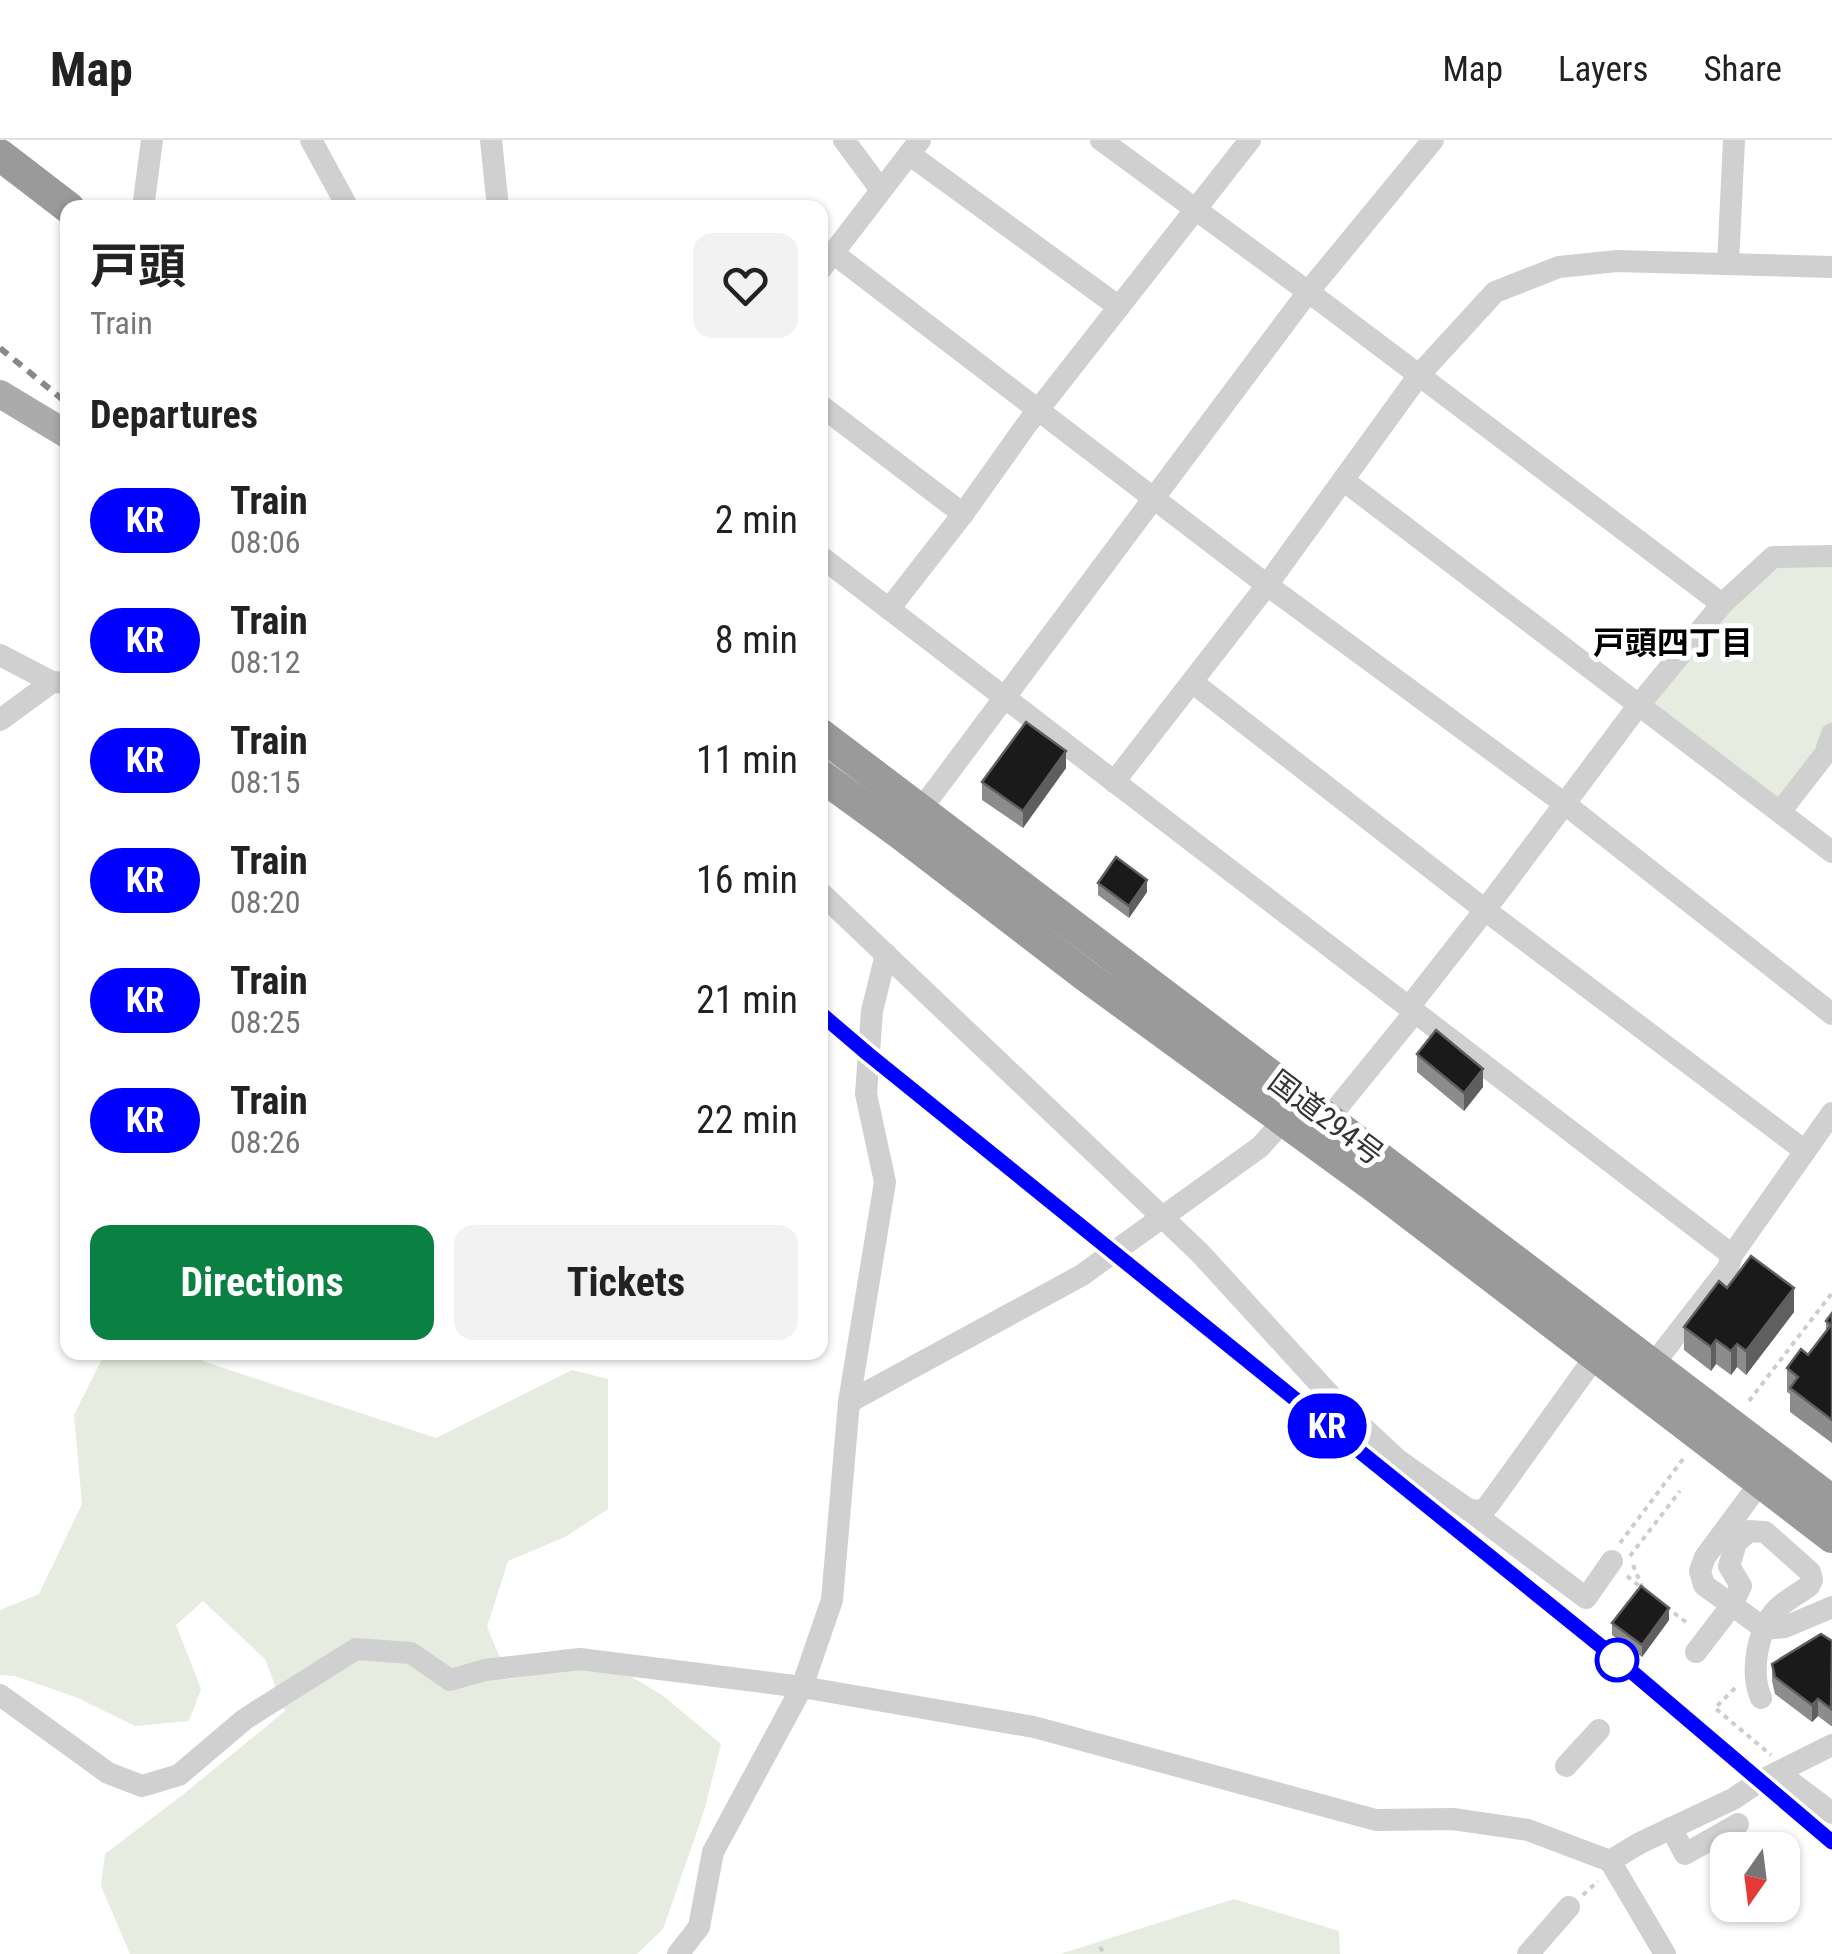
<!DOCTYPE html>
<meta charset="utf-8">
<style>
:root{--surface:#fff;--page:#f2f2f2;--text:#222;--muted:#767676;--line:#e0e0e0;--accent:#0b8043}
body{margin:0;font-family:"Roboto Condensed","Noto Sans JP",sans-serif;background:var(--page);color:var(--text);height:100vh;display:flex;flex-direction:column;font-size:38px;white-space:nowrap}
*{box-sizing:border-box;margin:0}
p{font-size:32px;color:var(--muted)}
.icon{flex:none;width:55px;height:55px;fill:none;stroke:currentColor;stroke-width:2;stroke-linecap:round;stroke-linejoin:round}
.map{position:relative;flex:1;overflow:hidden}
.drawer{position:absolute;left:60px;top:60px;width:768px;height:1160px;display:flex;flex-direction:column;background:var(--surface);border-radius:20px;box-shadow:0 2px 8px #0004}
.drawer>*{flex:none}
.badge{padding:0 20px;border-radius:32px;font-size:35px;line-height:65px}
.needle{width:65px;rotate:194deg}
.tools{position:absolute;left:1710px;top:1692px;display:grid;gap:20px}
.tools a{display:grid;place-items:center;width:90px;height:90px;border-radius:20px;background:var(--surface);box-shadow:0 2px 8px #0004;font-size:50px}
.map>.badge{position:absolute;translate:-50% -50%;box-shadow:0 0 0 5px #fff}
h2{padding:0 30px;font-size:38px;line-height:90px}
.round{display:grid;place-items:center;flex:none;width:105px;height:105px;border-radius:20px;background:var(--page)}
.head{display:flex;align-items:center;justify-content:space-between;height:170px;padding:0 30px}
h1{font-size:48px;font-weight:700;line-height:75px}
.action{display:flex;gap:20px;margin-top:auto;padding:20px 30px}
.action a{flex:1;height:115px;border-radius:20px;background:var(--accent);color:#fff;font-size:40px;font-weight:700;line-height:115px;text-align:center}
.action a+a{background:var(--page);color:var(--text)}
ul{padding:0;list-style:none}
li{display:flex;align-items:center;gap:30px;height:120px;padding:0 30px}
li div{flex:1}
li b{display:block;font-size:38px}
li em{font-style:normal}
li .badge{min-width:110px;font-weight:700;text-align:center}
header{display:flex;align-items:center;gap:60px;box-sizing:border-box;height:140px;padding:0 50px;background:var(--surface);border-bottom:2px solid var(--line)}
header strong{font-size:48px}
nav{display:flex;gap:55px;margin-inline-start:auto;font-size:35px}
.map>svg:first-child{display:block}
.green{fill:#e6ecdf}
.lines{fill:none;stroke-linecap:round;stroke-linejoin:round}
.path{stroke:#cdcdcd;stroke-width:4;stroke-dasharray:5 5;stroke-linecap:butt}
.minor{stroke:#d0d0d0;stroke-width:22}
.major{stroke:#ababab;stroke-width:28}
.highway{stroke:#9a9a9a;stroke-width:32}
.rail{stroke:#888;stroke-width:6;stroke-dasharray:10 8;stroke-linecap:butt}
.wall{fill:#8c8c8c}
.shaded-wall{fill:#5f5f5f}
.building{fill:#1a1a1a;stroke:#5f5f5f;stroke-width:2.5}
.line-casing{stroke:#fff;stroke-width:22}
.line{stroke:#00f;stroke-width:15}
.stop-dot{fill:#fff;stroke:#00f;stroke-width:5}
.labels{text-anchor:middle;stroke-width:10;stroke-linejoin:round;paint-order:stroke}
.street-label{font-size:30px;fill:#333;stroke:#fff}
.neighbourhood-label{font-size:32px;font-weight:bold;fill:#000;stroke:#fff}
</style>
<header>
<strong>Map</strong>
<nav><a>Map</a><a>Layers</a><a>Share</a></nav>
</header>
<div class="map">
<svg width="1832" height="1814" viewBox="0 0 1832 1814">
<rect width="100%" height="100%" fill="#fff"/>
<!-- green -->
<g class="green">
<polygon points="1832,416 1832,594 1780,672 1638,566 1773,417"/>
<polygon points="105,1213 189,1213 205,1222 436,1298 572,1230 608,1239 608,1369 565,1397 508,1421 487,1487 509,1539 608,1523 662,1555 721,1604 704,1671 663,1789 637,1814 130,1814 101,1746 105,1714 185,1653 285,1571 265,1519 203,1461 176,1485 201,1549 189,1581 135,1586 78,1558 15,1536 0,1535 0,1470 39,1454 82,1364 74,1275"/>
<polygon points="1234,1759 1339,1791 1340,1814 1060,1814"/>
</g>
<g class="lines">
<!-- path -->
<g class="path">
<polyline points="1749,1261 1832,1153"/>
<polyline points="1620,1403 1686,1315"/>
<polyline points="1630,1416 1680,1351"/>
<polyline points="1633,1425 1643,1449"/>
<polyline points="1627,1436 1643,1449"/>
<polyline points="1666,1467 1690,1485"/>
<polyline points="1735,1548 1715,1568 1771,1615"/>
<polyline points="1583,1755 1598,1741"/>
<polyline points="1100,1807 1104,1814"/>
</g>
<!-- minor -->
<g class="minor">
<polyline points="311,0 348,68"/>
<polyline points="491,0 498,68"/>
<polyline points="844,0 881,50"/>
<polyline points="1101,0 1326,165 1722,464"/>
<polyline points="909,14 1119,167"/>
<polyline points="143,68 152,0"/>
<polyline points="833,113 1267,445 1565,664 1832,874"/>
<polyline points="1728,124 1734,0"/>
<polyline points="820,130 920,0"/>
<polyline points="820,265 963,374"/>
<polyline points="1343,340 1832,712"/>
<polyline points="820,416 1732,1115"/>
<polyline points="889,469 963,374 1027,284 1250,0"/>
<polyline points="0,515 52,542 68,543"/>
<polyline points="1192,542 1485,770 1805,1011"/>
<polyline points="0,580 52,542"/>
<polyline points="1114,642 1267,445 1419,235 1495,152 1559,127 1617,121 1832,127"/>
<polyline points="1780,672 1825,614 1832,594"/>
<polyline points="913,680 1308,152 1433,0"/>
<polyline points="820,752 1200,1113 1340,1266 1398,1320 1469,1370 1483,1371 1490,1363 1603,1206"/>
<polyline points="1409,867 1485,770 1638,566 1722,464 1773,417 1832,416"/>
<polyline points="1328,979 1415,872"/>
<polyline points="1652,1226 1728,1128 1732,1115 1832,973"/>
<polyline points="849,1262 1082,1135 1260,1007 1284,980"/>
<polyline points="1769,1331 1705,1417 1700,1431 1704,1445 1765,1489 1785,1487 1832,1467"/>
<polyline points="1469,1370 1586,1458 1612,1421"/>
<path d="M1696 1512 1732 1465 1741 1446 1729 1426 1736 1403 1749 1391 1765 1392 1810 1432 1812 1440 1809 1446C1798 1454 1784 1461 1775 1471 1757 1492 1750 1533 1761 1558"/>
<polyline points="0,1555 108,1633 142,1646 179,1635 245,1579 356,1509 411,1513 450,1540 485,1530 580,1519 802,1547 1034,1587 1376,1680 1453,1679 1528,1690 1610,1721"/>
<polyline points="1566,1626 1599,1590"/>
<polyline points="1779,1633 1832,1673"/>
<polyline points="1671,1688 1685,1714 1738,1684"/>
<polyline points="678,1814 699,1787 713,1712 802,1547 832,1460 849,1262 885,1042 866,954 872,871 886,814"/>
<polyline points="1528,1814 1569,1767"/>
<polyline points="1665,1814 1610,1721 1640,1703 1733,1659 1760,1641 1832,1605"/>
</g>
<!-- major -->
<polyline class="major" points="0,254 68,295"/>
<!-- highway -->
<g class="highway">
<polyline points="0,15 69,68"/>
<polyline points="820,594 1832,1361"/>
<polyline points="820,635 901,694 1086,836 1375,1047 1832,1397"/>
</g>
<!-- rail -->
<g class="rail">
<polyline points="0,208 68,264"/>
<polyline points="820,873 868,914 1618,1520 1832,1702"/>
</g>
</g>
<!-- wall -->
<g class="wall">
<polygon points="1066,628 1023,688 982,660 982,642"/>
<polygon points="1098,743 1147,752 1129,778 1098,755"/>
<polygon points="1417,914 1483,947 1464,971 1417,932"/>
<polygon points="1727,1148 1794,1172 1746,1235 1737,1227 1731,1235 1716,1224 1711,1231 1684,1210 1684,1187"/>
<polygon points="1832,1173 1832,1303 1790,1272 1790,1254 1787,1252 1787,1228 1808,1215 1826,1191 1826,1181"/>
<polygon points="1669,1480 1642,1517 1612,1495 1612,1483"/>
<polygon points="1832,1501 1832,1586 1831,1586 1818,1576 1812,1582 1775,1554 1772,1541 1772,1524"/>
</g>
<!-- shaded-wall -->
<g class="shaded-wall">
<polygon points="1066,611 1066,628 1023,688 1023,671"/>
<polygon points="1147,740 1147,752 1129,778 1129,766"/>
<polygon points="1483,929 1483,947 1464,971 1464,953"/>
<polygon points="1794,1148 1794,1172 1746,1235 1746,1211"/>
<polygon points="1716,1200 1716,1224 1711,1231 1711,1207"/>
<polygon points="1737,1204 1737,1227 1731,1235 1731,1211"/>
<polygon points="1669,1468 1669,1480 1642,1517 1642,1505"/>
<polygon points="1818,1559 1818,1576 1812,1582 1812,1565"/>
</g>
<!-- building -->
<g class="building">
<polygon points="1026,582 1066,611 1023,671 982,642"/>
<polygon points="1116,717 1147,740 1129,766 1098,743"/>
<polygon points="1436,890 1483,929 1464,953 1417,914"/>
<polygon points="1751,1116 1794,1148 1746,1211 1737,1204 1731,1211 1716,1200 1711,1207 1684,1187 1719,1141 1727,1148"/>
<polygon points="1832,1173 1832,1280 1790,1248 1798,1237 1787,1228 1801,1209 1808,1215 1831,1185 1826,1181"/>
<polygon points="1641,1446 1669,1468 1642,1505 1612,1483"/>
<polygon points="1821,1494 1832,1501 1831,1569 1818,1559 1812,1565 1775,1537 1772,1524"/>
</g>
<g class="lines">
<defs>
<polyline id="line" points="820,873 868,914 1618,1520 1832,1702"/>
</defs>
<!-- line casing -->
<use href="#line" class="line-casing"/>
<!-- line -->
<use href="#line" class="line"/>
</g>
<!-- markers -->
<circle class="stop-dot" cx="1617" cy="1520" r="20"/>
<g class="labels">
<!-- street labels -->
<g class="street-label">
<text transform="translate(1326 978) rotate(37)" y="10">国道294号</text>
</g>
<!-- neighbourhood labels -->
<g class="neighbourhood-label">
<text x="1673" y="514">戸頭四丁目</text>
</g>
</g>
</svg>
<div class="tools">
<a><svg class="needle" viewBox="-14 -14 28 28"><path d="M0-13l5 13h-10z" fill="#e53935"/><path d="M0 13l5-13h-10z" fill="#767676"/></svg></a>
</div>
<b class="badge" style="left:1327px;top:1286px;background:#00f;color:#fff">KR</b>
<section class="drawer">
<div class="head"><div><h1>戸頭</h1><p>Train</p></div><a class="round"><svg class="icon" aria-label="heart" viewBox="0 0 24 24"><path d="M12 20l-8-8c-3-5 5-10 8-4 3-6 11-1 8 4z"/></svg></a></div>
<h2>Departures</h2>
<ul>
<li><span class="badge" style="background:#00f;color:#fff">KR</span><div><b>Train</b><p>08:06</p></div><em>2 min</em></li>
<li><span class="badge" style="background:#00f;color:#fff">KR</span><div><b>Train</b><p>08:12</p></div><em>8 min</em></li>
<li><span class="badge" style="background:#00f;color:#fff">KR</span><div><b>Train</b><p>08:15</p></div><em>11 min</em></li>
<li><span class="badge" style="background:#00f;color:#fff">KR</span><div><b>Train</b><p>08:20</p></div><em>16 min</em></li>
<li><span class="badge" style="background:#00f;color:#fff">KR</span><div><b>Train</b><p>08:25</p></div><em>21 min</em></li>
<li><span class="badge" style="background:#00f;color:#fff">KR</span><div><b>Train</b><p>08:26</p></div><em>22 min</em></li>
</ul>
<div class="action"><a>Directions</a><a>Tickets</a></div>
</section>
</div>
